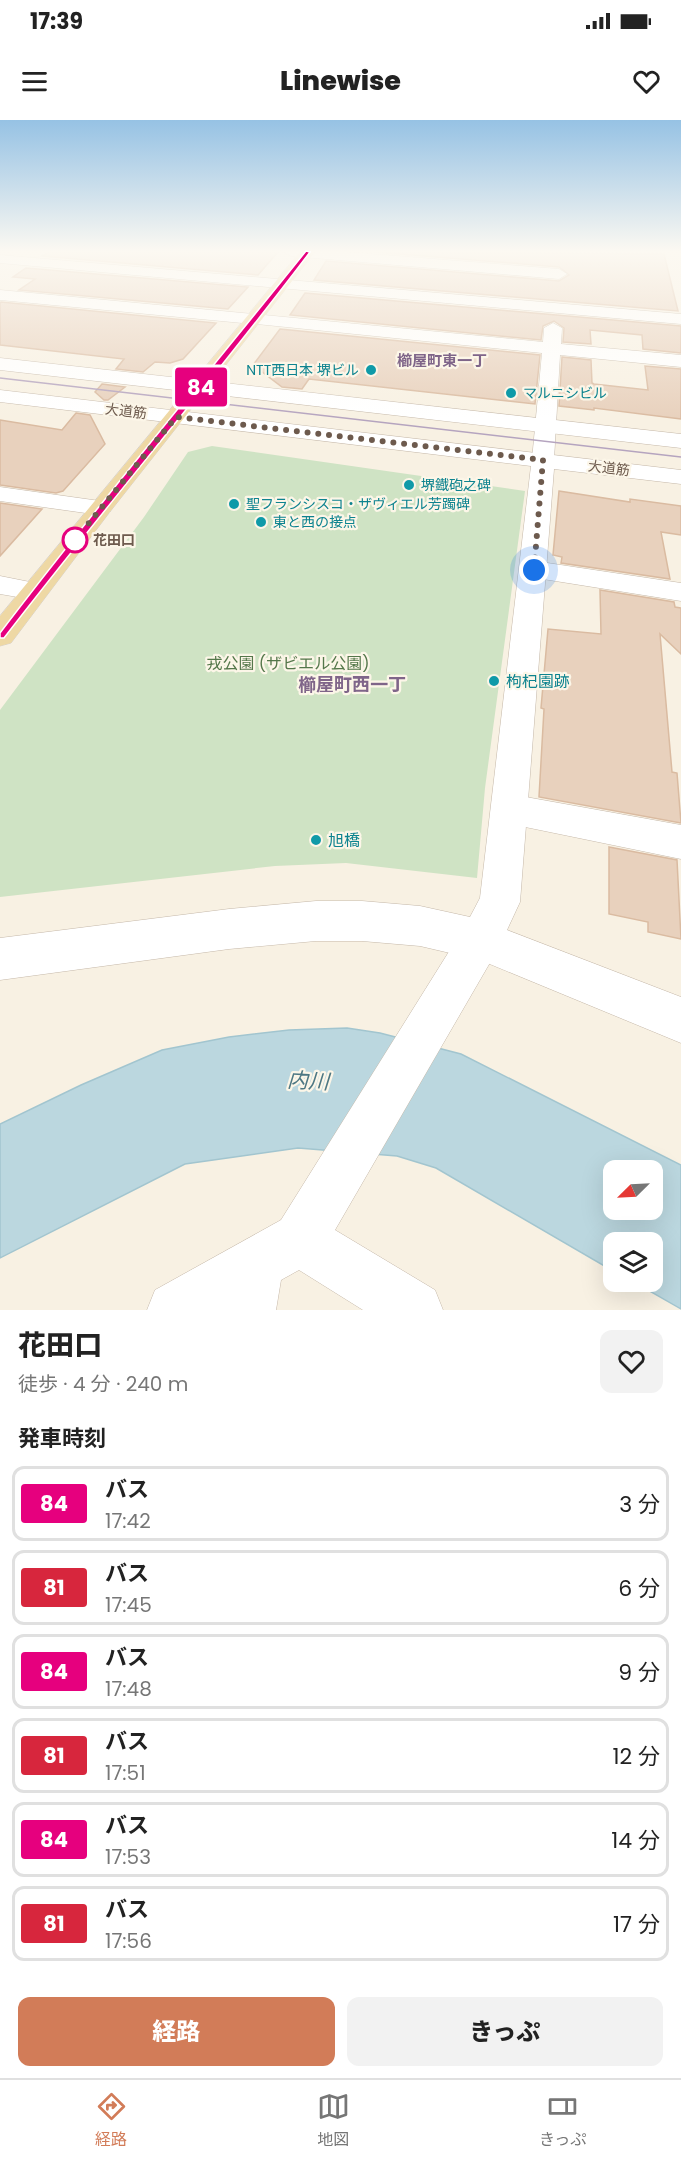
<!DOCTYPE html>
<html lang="ja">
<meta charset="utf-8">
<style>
:root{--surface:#fff;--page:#f2f2f2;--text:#222;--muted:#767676;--line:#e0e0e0;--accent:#d27c58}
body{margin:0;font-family:Poppins,"Noto Sans JP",sans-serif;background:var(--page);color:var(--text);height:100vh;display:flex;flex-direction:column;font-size:22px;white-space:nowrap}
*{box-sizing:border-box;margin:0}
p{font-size:20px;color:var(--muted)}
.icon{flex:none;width:33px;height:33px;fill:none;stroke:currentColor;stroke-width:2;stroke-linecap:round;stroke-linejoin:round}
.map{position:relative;height:1190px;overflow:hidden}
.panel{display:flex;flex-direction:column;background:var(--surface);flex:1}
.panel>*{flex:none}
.badge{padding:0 12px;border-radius:4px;font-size:21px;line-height:39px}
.needle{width:39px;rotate:246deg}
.tools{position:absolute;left:603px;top:1040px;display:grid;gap:12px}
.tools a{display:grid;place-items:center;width:60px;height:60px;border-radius:12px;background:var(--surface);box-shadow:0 6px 24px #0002;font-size:30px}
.you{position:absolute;width:30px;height:30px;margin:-15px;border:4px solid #fff;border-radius:50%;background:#1a73e8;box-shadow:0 0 0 9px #1a73e833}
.map>.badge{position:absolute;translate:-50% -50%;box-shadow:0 0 0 3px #fff}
h2{padding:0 18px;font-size:22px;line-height:54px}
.round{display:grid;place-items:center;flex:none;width:63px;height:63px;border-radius:12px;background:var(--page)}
.summary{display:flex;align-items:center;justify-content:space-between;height:102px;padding:0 18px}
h1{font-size:28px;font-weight:800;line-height:45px}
.action{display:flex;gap:12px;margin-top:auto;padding:12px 18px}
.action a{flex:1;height:69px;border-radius:12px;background:var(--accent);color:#fff;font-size:24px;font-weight:800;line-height:69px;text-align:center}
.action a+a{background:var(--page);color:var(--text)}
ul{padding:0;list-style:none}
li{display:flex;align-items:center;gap:18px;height:75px;margin:0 12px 9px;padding:0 6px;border:3px solid var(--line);border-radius:12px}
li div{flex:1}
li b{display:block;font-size:22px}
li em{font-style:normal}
li .badge{min-width:66px;font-weight:700;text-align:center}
.status{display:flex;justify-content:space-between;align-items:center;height:42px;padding:0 30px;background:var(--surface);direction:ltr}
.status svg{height:16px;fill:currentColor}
header{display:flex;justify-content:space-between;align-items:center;height:78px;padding:0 18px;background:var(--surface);font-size:27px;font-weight:800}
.tabs{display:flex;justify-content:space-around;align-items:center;height:84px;border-top:2px solid var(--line);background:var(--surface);font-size:16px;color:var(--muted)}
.tabs a{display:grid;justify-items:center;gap:3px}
.tabs .active{color:var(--accent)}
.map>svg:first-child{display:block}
.green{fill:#cfe3c4}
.water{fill:#bbd7df;stroke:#a2c5cf;stroke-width:1.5;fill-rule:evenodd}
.building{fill:#e8d1bd;stroke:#dabba1;stroke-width:1.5}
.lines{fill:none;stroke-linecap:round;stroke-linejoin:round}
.minor-casing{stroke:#c5b8a9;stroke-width:1}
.tertiary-casing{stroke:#c5b8a9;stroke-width:1}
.primary-casing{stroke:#d6d1cd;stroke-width:1}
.minor{fill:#fff;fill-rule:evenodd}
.tertiary{fill:#fff;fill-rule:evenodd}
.primary{fill:#eed8a4;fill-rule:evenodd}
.tram{stroke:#b5a4bf;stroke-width:1.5}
.line{fill:#e6007e;stroke:#fff;stroke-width:1.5}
.walk{stroke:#6d5a4d;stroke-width:6;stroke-dasharray:0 10.8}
.culture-dot{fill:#0f9aa8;stroke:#fcf6e8;stroke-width:2}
.stop-dot{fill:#fff;stroke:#e6007e;stroke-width:3}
.labels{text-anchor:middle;stroke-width:4.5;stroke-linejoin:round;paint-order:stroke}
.far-culture-label{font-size:14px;fill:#0d838f;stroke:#fcf6e8;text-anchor:start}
.far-street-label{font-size:14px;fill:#6d5a4d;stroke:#fcf6e8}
.far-stop-label{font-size:14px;font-weight:bold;fill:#6d5a4d;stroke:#fcf6e8;text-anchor:start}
.far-neighbourhood-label{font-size:15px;font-weight:bold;fill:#7f6589;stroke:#fcf6e8}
.park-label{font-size:16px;fill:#54774a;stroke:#fcf6e8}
.culture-label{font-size:16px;fill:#0d838f;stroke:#fcf6e8;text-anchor:start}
.neighbourhood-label{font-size:18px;font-weight:bold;fill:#7f6589;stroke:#fcf6e8}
.near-water-label{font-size:21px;font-style:italic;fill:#4d7783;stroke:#fcf6e8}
</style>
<div class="status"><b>17:39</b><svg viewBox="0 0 49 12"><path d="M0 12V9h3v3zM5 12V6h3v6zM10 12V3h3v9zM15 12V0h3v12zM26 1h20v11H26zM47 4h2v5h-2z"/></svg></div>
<header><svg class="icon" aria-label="menu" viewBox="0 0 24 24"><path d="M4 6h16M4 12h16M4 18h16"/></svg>Linewise<svg class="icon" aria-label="heart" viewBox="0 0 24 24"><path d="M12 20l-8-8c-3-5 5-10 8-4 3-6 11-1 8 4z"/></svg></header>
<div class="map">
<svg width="681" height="1190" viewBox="0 0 681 1190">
<rect width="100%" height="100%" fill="#f8f1e3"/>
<!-- green -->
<polygon class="green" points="212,326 525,371 485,668 477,758 346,743 275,746 0,777 0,590 144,397 188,332"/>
<!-- water -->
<path class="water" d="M347 908 380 913 461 934 681 1045V1189L632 1161H652V1122H614L613 1151 436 1048 397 1036 298 1028 185 1044 0 1138V1004L81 965 162 930 229 917 289 910ZM614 1050H652V1089H614Z"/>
<!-- building -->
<g class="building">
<polygon points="49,132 278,132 258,155 42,136"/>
<polygon points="375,132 664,134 678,191 314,160 326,141 559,161 569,155 559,147"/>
<polygon points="26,148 248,167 228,189 19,170 35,159 13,157"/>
<polygon points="305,173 681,206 681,233 643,229 642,215 590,210 591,224 563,222 564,208 554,201 543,206 541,220 290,195"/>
<polygon points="0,183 1,182 216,203 183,239 170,243 155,242 143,252 116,249 124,239 0,225"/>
<polygon points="280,209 540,235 535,284 309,259 302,269 282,267 253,245"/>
<polygon points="562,237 591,240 592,263 594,264 648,270 645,246 681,249 681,299 594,288 594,290 559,286"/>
<polygon points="102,264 125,267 108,280 104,280 95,272"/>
<polygon points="76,293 90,295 105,324 63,371 56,373 0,365 0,300 62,310"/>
<polygon points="559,371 630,382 630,379 681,386 681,415 661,412 670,459 561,443 562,437 553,435"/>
<polygon points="0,383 42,389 0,436"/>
<polygon points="600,470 674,482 675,487 681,488 681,534 660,514 672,652 677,653 681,703 539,677 544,589 541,588 548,509 601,514"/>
<polygon points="609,727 677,740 681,819 648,812 648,802 609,794"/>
</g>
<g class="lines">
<defs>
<g id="minor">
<polygon points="284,132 346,132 559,149 567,154 559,159 291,136"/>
<polygon points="0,135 681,194 681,204 0,143"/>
<polygon points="253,194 543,222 544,208 553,203 562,208 561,224 681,235 681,247 560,235 554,340 551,345 535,345 532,340 542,233 247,203 244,199 247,195"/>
<polygon points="0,367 100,381 109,383 112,388 109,393 100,395 0,381"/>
<polygon points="534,441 681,463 681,481 524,456 520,450 524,444"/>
<polygon points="0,456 45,465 49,471 45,477 35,480 0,474"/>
<polygon points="509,674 681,705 681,739 496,701 491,690 496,679"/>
<polygon points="480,800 495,806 501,820 495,834 335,1110 435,1170 443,1190 363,1190 299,1150 281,1160 276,1190 147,1190 155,1170 281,1100 465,806"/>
</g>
<g id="tertiary">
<polygon points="0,170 253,194 262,199 253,204 0,180"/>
<polygon points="0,238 681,314 681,328 0,250"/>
<polygon points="0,270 681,350 681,364 554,349 520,782 507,810 681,877 681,923 480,840 420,826 362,821 316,821 229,829 0,860 0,818 229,789 316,781 362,781 420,786 470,797 480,778 531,346 0,282"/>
</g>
<polygon id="primary" points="300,132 315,132 109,393 11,523 0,526 0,496"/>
</defs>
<!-- minor casing -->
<use href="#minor" class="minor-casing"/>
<!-- tertiary casing -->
<use href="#tertiary" class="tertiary-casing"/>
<!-- primary casing -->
<use href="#primary" class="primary-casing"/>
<!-- minor -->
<use href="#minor" class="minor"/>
<!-- tertiary -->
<use href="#tertiary" class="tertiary"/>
<!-- primary -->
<use href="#primary" class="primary"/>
<!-- tram -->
<polyline class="tram" points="0,258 681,337"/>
</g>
<!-- sky -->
<linearGradient id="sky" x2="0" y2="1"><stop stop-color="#96c2e4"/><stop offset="0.44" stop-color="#fcf9f2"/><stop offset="1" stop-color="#fcf9f2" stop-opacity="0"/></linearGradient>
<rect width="681" height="299" fill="url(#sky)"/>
<!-- line -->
<path class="line" d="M306 131 310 132C211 263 104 388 4 518H0V513C98 384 203 259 306 131Z"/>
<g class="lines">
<!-- walk -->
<polyline class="walk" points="75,420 176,297 543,340 534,450"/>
</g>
<!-- markers -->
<g class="culture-dot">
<circle cx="371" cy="250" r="6"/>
<circle cx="511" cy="273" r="6"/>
<circle cx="409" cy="365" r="6"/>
<circle cx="234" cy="384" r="6"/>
<circle cx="261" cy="402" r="6"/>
<circle cx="494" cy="561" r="6"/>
<circle cx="316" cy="720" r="6"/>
</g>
<circle class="stop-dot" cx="75" cy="420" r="12"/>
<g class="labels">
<!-- far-culture labels -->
<g class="far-culture-label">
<text x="359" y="255" text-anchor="end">NTT西日本 堺ビル</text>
<text x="523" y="278">マルニシビル</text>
<text x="421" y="370">堺鐡砲之碑</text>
<text x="246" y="389">聖フランシスコ・ザヴィエル芳躅碑</text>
<text x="273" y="407">東と西の接点</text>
</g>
<!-- far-street labels -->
<g class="far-street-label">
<text transform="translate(126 291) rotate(7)" y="5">大道筋</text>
<text transform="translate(609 348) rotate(7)" y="5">大道筋</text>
</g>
<!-- far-stop labels -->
<g class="far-stop-label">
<text x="93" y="425">花田口</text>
</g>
<!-- far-neighbourhood labels -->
<g class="far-neighbourhood-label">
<text x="442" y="246">櫛屋町東一丁</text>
</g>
<!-- park labels -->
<g class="park-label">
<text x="288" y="549">戎公園 (ザビエル公園)</text>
</g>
<!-- culture labels -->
<g class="culture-label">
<text x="506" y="567">枸杞園跡</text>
<text x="328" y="726">旭橋</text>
</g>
<!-- neighbourhood labels -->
<g class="neighbourhood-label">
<text x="352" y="571">櫛屋町西一丁</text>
</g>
<!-- near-water labels -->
<g class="near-water-label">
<text transform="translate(308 961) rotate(3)" y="7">内川</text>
</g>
</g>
</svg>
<div class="tools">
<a><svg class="needle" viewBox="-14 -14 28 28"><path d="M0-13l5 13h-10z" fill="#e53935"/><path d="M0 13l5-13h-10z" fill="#767676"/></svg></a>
<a><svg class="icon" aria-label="layers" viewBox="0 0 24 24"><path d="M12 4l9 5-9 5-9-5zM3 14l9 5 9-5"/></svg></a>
</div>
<div class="you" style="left:534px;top:450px"></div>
<b class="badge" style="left:201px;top:267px;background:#e6007e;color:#fff">84</b>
</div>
<section class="panel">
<div class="summary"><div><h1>花田口</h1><p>徒歩 · 4 分 · 240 m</p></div><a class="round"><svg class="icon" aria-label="heart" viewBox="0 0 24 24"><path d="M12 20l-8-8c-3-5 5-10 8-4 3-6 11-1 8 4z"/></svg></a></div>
<h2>発車時刻</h2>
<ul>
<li><span class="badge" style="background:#e6007e;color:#fff">84</span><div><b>バス</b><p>17:42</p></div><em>3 分</em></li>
<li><span class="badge" style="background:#d7263d;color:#fff">81</span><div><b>バス</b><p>17:45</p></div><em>6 分</em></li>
<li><span class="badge" style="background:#e6007e;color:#fff">84</span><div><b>バス</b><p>17:48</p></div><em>9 分</em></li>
<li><span class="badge" style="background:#d7263d;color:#fff">81</span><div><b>バス</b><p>17:51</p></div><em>12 分</em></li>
<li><span class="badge" style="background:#e6007e;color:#fff">84</span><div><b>バス</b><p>17:53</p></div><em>14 分</em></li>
<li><span class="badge" style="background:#d7263d;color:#fff">81</span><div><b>バス</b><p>17:56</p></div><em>17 分</em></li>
</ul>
<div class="action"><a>経路</a><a>きっぷ</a></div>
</section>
<nav class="tabs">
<a class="active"><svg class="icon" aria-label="directions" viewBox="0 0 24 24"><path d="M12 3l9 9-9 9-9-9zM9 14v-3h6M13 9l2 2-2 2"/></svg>経路</a>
<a><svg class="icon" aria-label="map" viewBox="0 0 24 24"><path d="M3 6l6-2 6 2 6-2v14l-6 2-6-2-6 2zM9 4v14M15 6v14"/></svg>地図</a>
<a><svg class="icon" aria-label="tickets" viewBox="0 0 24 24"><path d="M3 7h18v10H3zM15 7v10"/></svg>きっぷ</a>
</nav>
